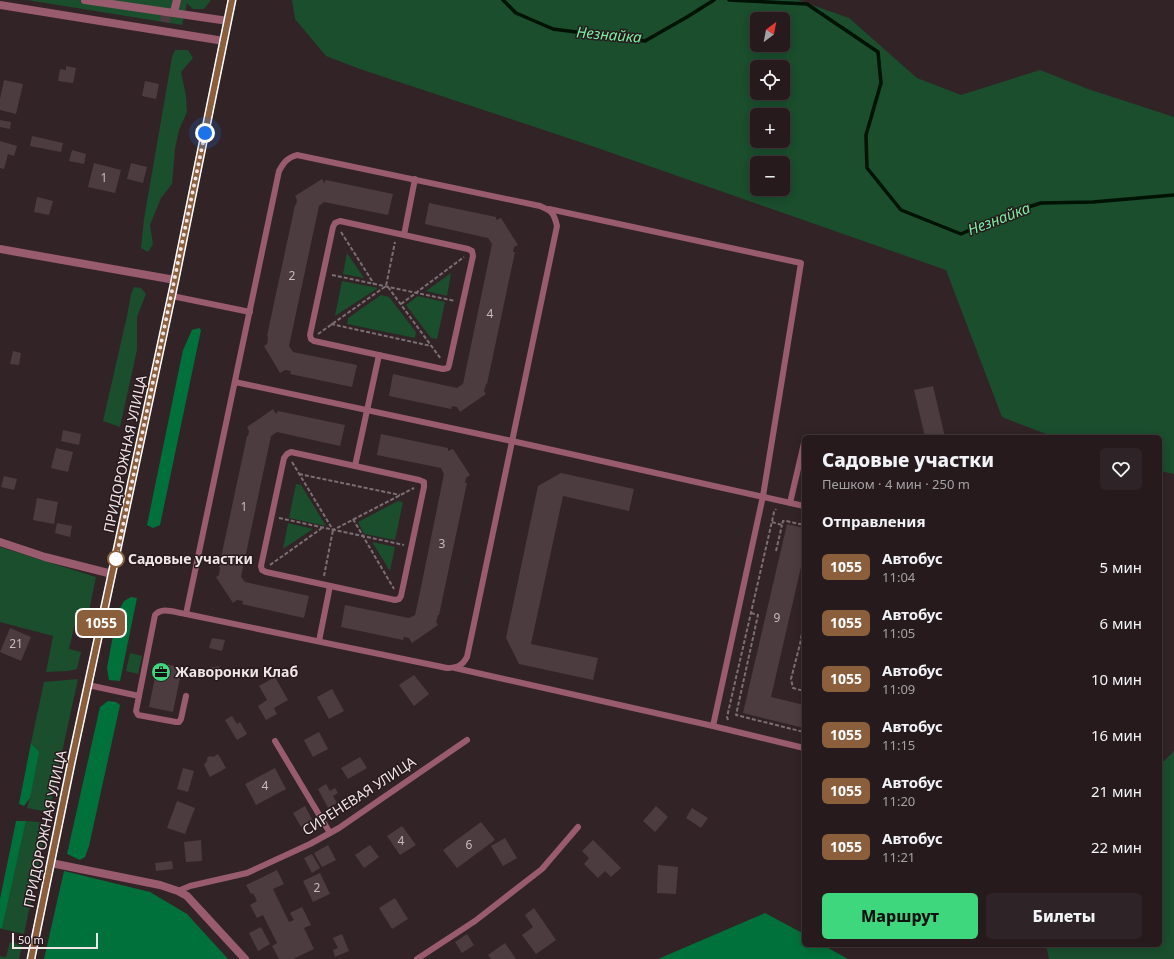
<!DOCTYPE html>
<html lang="ru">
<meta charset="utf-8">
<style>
:root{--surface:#261a1d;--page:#2e2326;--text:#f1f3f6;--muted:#a4a1a4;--line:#42383b;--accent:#3ed77d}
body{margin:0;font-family:"Noto Sans",sans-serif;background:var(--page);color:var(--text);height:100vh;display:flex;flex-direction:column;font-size:15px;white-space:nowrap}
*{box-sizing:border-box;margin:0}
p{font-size:13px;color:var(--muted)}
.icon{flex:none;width:22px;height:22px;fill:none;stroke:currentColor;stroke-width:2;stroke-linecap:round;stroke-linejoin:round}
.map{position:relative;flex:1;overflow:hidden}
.side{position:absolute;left:802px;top:435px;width:360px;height:512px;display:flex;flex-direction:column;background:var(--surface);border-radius:6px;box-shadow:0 2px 10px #0003,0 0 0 1px var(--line)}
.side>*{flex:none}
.badge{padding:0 8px;border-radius:6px;font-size:14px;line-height:26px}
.needle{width:26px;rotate:32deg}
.buttons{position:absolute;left:750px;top:12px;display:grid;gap:8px}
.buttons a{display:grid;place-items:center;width:40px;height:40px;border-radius:6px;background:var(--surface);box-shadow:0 2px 10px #0003,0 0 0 1px var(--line);font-size:20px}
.scale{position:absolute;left:12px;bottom:10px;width:86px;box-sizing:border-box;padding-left:4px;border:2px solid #efe5e7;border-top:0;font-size:11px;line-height:14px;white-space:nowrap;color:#efe5e7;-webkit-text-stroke:3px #281a1e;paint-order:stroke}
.you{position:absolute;width:20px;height:20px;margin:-10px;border:3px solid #fff;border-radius:50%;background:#1a73e8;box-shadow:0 0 0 6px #1a73e833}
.map>.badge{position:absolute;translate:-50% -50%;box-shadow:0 0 0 2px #fff}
h2{padding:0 20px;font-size:15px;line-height:36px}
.round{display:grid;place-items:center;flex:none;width:42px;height:42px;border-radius:6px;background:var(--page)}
.overview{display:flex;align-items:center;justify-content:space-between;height:68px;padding:0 20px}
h1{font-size:19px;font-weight:800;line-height:30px}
.button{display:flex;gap:8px;margin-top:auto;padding:8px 20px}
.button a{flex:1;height:46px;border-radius:6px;background:var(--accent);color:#111;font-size:16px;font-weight:800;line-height:46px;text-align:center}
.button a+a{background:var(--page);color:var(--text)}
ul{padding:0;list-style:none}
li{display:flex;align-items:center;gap:12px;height:56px;padding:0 20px}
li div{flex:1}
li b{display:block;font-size:15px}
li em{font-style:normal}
li .badge{min-width:44px;font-weight:700;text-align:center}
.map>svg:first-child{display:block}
.green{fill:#1a4e2d;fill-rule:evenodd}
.forest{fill:#00713a}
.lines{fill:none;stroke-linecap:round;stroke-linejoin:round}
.stream{stroke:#001203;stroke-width:3.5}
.building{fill:#4c3c40}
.path{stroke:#7c6f73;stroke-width:2;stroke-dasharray:4 2;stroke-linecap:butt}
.service{stroke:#995b6e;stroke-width:6}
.minor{stroke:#995b6e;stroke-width:8}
.secondary{stroke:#d87795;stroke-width:8}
.line-casing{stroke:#fff;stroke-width:9}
.line{stroke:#8b5e3c;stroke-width:6}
.walk{stroke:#efe5e7;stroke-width:4;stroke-dasharray:0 7.2}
.stop-dot{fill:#fff;stroke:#8b5e3c;stroke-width:2}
.labels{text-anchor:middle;stroke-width:3;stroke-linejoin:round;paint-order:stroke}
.number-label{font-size:12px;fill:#c6bbbd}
.street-label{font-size:14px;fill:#efe5e7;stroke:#281a1e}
.stop-label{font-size:14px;font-weight:bold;fill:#efe5e7;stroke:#281a1e;text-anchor:start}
.poi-label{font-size:14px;font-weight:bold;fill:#efe5e7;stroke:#281a1e;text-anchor:start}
.water-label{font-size:15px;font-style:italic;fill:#78ee9f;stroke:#281a1e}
</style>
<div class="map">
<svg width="1174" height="959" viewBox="0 0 1174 959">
<rect width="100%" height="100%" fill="#322327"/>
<!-- green -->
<g class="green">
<polygon points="27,0 211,0 204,9 193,9 187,3 182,25"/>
<path d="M292 0H798L849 18 917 78 961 95 1040 70 1088 89 1174 117V474L1160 471V437H1054L1002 417 946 270 589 145 360 69 326 56 295 19ZM757 19H783V45H757ZM757 67H783V93H757ZM757 115H783V141H757ZM757 163H783V189H757Z"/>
<polygon points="175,50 188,50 193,58 181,72 186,96 187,112 179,130 175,149 172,184 161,198 150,225 153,244 148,252 141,248 144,219 172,57"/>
<polygon points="347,253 364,278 343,274"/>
<polygon points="451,273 447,296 426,291"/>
<polygon points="342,281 378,288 335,316"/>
<polygon points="134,287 141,288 146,294 137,317 137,350 120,427 103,421 127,316 131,294"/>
<polygon points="381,295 389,297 416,332 415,338 347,324 348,318"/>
<polygon points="418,296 445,302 437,339 431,338 406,305"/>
<polygon points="296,484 301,485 326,526 289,518"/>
<polygon points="398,501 403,502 395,540 364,534 358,522"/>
<polygon points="288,523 313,529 283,549"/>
<polygon points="372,542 395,547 390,571"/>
<polygon points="0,547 96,577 86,626 75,624 69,649 81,652 77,669 68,671 46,672 53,636 0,622"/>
<polygon points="130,653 142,656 138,674 126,671"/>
<polygon points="78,679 49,812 27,808 30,798 35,747 31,743 44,682"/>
<polygon points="1174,751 1174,959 1049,959 1046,945 1160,945 1160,762 1164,761"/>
<polygon points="26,821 39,822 47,825 24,934 2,929"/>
<polygon points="10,942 19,944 22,946 19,959 0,959 0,956 6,957"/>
</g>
<!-- forest -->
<g class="forest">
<polygon points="199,328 201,330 160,525 153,528 147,525 183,350 192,330"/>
<polygon points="131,597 137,598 120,681 109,680 107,668 117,614 124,601"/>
<polygon points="108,701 116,702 120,705 89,846 85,857 80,860 67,854 100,707"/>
<polygon points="31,743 39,752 30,798 24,806 19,804"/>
<polygon points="16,821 26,821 2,929 0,928 0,899"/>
<polygon points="64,871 150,892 187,914 228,959 44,959"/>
<polygon points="765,913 804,934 804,945 823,945 848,959 658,959"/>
</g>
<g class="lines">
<!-- stream -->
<g class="stream">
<polyline points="503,0 516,13 553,29 645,41 687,17 714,0"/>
<polyline points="729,0 807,4 878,52 881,83 866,135 867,168 901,210 961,234 1003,215 1041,203 1093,202 1174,195"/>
</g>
</g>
<!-- building -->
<g class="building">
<polygon points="161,14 171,16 170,23 160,21"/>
<polygon points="66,66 76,68 73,83 58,81 60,69 66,70"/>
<polygon points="4,80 23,84 16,114 0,110 0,99"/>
<polygon points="145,81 159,84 156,99 142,96"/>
<polygon points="0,120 11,122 10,129 0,127"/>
<polygon points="32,136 63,143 61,152 30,146"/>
<polygon points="0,141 17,146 14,156 8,154 4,169 0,168"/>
<polygon points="72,150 86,154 84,164 69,161"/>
<polygon points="94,163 121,170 115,193 88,187"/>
<polygon points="131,163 147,167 143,183 127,179"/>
<polygon points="322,179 324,183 326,180 393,194 388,215 324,202 319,206 289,346 293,352 357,365 352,387 290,374 291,371 285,370 280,373 264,346 267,344 268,337 267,336 295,205 296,205 297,200 295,196"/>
<polygon points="37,197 53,201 49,215 34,212"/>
<polygon points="429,203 496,217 496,220 501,218 518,245 514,247 513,252 515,252 487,384 486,384 484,391 486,394 460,412 457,407 452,406 451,409 389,396 393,374 457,388 463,384 492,244 488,238 425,224"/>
<polygon points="13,351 21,353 19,365 10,364"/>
<polygon points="933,386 945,437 925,437 914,390"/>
<polygon points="273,409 276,414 278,411 345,425 340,446 277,432 271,436 241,577 245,582 309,596 304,618 242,604 243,601 237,600 233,603 216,577 219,575 220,568 219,567 247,436 248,436 249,431 247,427"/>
<polygon points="63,430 81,434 79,445 61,441"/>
<polygon points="381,434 448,448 448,451 453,449 470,475 466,478 465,483 467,483 439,615 438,615 436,622 438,625 412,643 409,638 404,637 403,640 341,627 345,605 409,618 415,615 419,597 444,474 441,468 377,455"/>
<polygon points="56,448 73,452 68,472 51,468"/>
<polygon points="561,473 634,489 629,511 563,496 531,644 598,658 593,680 519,664 506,638 538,486"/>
<polygon points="4,476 17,479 14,490 1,487"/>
<polygon points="37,498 58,502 54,524 33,520"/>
<polygon points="57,523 72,526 70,537 55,533"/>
<polygon points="787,524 804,528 804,554 771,697 804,705 804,728 743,713"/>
<polygon points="10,628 31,637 21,661 0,652"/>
<polygon points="212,638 225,640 222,651 209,648"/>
<polygon points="158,662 182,668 173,712 149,707"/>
<polygon points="219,666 221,677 211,678 209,668"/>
<polygon points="414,675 429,694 414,706 399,685"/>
<polygon points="275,677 288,700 274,708 277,714 266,720 258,706 267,700 259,686"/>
<polygon points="332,689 344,711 329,719 317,697"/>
<polygon points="232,716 237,724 240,722 247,734 237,740 225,720"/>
<polygon points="319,732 328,749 313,757 304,740"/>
<polygon points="218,754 226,768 210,777 204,765 207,761 207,758 210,756 213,757"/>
<polygon points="360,757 367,768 348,779 341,768"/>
<polygon points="183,768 194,771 188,792 177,789"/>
<polygon points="275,768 286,789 256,805 245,784"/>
<polygon points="326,784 330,791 335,788 338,793 333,796 337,803 328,808 318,789"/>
<polygon points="177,801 195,808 185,834 167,828"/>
<polygon points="305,806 313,821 301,827 293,813"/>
<polygon points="656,806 668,817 655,832 643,821"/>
<polygon points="692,808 708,818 701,828 686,818"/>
<polygon points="481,822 495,840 457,868 443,850"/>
<polygon points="402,826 416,845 400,855 387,836"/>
<polygon points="505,838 517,858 503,866 491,846"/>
<polygon points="201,840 202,861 186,862 184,842"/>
<polygon points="593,840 621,868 611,877 605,871 598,878 584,864 589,858 582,851"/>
<polygon points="328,845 336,860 322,867 314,853"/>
<polygon points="370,845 379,857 364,868 355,855"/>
<polygon points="312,854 320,868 312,873 304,858"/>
<polygon points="172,861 173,869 156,871 155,863"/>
<polygon points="658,865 678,867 676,894 657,893"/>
<polygon points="277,870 284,884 273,889 289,922 294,920 290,913 302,907 311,925 304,928 314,949 293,959 279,959 272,946 277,943 263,915 257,918 250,905 257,901 253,893 251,894 246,885"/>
<polygon points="320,873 330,894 313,902 303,881"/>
<polygon points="395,898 408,919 392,929 379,908"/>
<polygon points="534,908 556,940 536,954 522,935 533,927 525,915"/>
<polygon points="261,927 270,944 258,951 249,933"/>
<polygon points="342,934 349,951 335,957 333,950 338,948 333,938"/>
<polygon points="467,934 474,945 462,953 455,942"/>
<polygon points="505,943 516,959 491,959 488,955"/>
</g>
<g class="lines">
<!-- path -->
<g class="path">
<polyline points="341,232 374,284"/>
<polyline points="332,275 455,301"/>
<polyline points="388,287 441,359"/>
<polyline points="401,304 464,257"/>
<polyline points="331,324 431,346"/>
<polyline points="318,334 386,286 395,242"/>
<polyline points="292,462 333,530 414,488"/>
<polyline points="299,474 400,495"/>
<polyline points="279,518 404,545"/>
<polyline points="353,519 394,589"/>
<polyline points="772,522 782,525 783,521 786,521 804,525"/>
<polyline points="776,551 782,525"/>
<polyline points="270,565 322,528"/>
<polyline points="324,576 333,530"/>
<polyline points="751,613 758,615 736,715 804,732"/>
<polyline points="804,623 800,644 791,679 793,688 804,691"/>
<polyline points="728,720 727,717 773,517 774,512 776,509"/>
</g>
<!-- service -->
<g class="service">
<path d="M297 155 540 206C552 211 554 213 557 226L467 657C462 666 457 668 447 668L186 614 279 171C284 162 287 158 297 155Z"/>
<polyline points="404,235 340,221 335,223 333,227 310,335 311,339 314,341 443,369 448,368 449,365 473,256 472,251 468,249 404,235 415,179"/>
<polyline points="172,296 250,312"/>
<polyline points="235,382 512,441 804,506"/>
<polygon points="291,452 419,480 424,482 424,487 401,596 399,599 395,600 266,572 262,570 261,566 284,458 287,454"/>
<polyline points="355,466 379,355"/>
<polyline points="790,503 804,443"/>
<polyline points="319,641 330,586"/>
<polyline points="455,668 713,726 763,496 801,263 549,209"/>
<path d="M88 685 139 696 155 615C162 606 176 613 186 614"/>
<polyline points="139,696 136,711 138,715 176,722 179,722 181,719 186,696"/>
<polyline points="713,726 804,748"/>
<polyline points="275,741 330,833"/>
<polyline points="178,891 190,886 247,873 310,844 339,828 467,740"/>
<polyline points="417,959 475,921 542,869 578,827"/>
</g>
<!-- minor -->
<g class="minor">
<polyline points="85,0 228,21"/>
<polyline points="0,5 224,41"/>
<polyline points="174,12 177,0"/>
<polyline points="0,249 175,280"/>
<polyline points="0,542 45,557 112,574"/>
<polyline points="51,863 160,885 178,891 187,896 245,959"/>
</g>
<!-- secondary -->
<polyline class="secondary" points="31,959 71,764 175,280 232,0"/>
</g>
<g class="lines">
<defs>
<polyline id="line" points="31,959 71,764 175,280 232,0"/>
</defs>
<!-- line casing -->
<use href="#line" class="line-casing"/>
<!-- line -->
<use href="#line" class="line"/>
<!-- walk -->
<polyline class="walk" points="116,559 205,133"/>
</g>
<!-- icons -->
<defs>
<symbol id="office-disc" viewBox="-11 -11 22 22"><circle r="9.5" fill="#3ed77d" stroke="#281a1e"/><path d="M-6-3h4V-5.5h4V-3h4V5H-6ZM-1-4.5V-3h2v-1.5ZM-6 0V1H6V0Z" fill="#111"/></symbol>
</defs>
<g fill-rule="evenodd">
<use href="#office-disc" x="150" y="661" width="22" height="22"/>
</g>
<!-- markers -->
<circle class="stop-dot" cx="116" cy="559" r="8"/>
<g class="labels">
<!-- number labels -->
<g class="number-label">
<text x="104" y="182">1</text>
<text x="292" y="280">2</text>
<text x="490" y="318">4</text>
<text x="244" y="511">1</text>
<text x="442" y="548">3</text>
<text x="777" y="622">9</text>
<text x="16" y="648">21</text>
<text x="265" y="790">4</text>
<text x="401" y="845">4</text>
<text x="469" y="849">6</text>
<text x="317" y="892">2</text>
</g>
<!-- street labels -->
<g class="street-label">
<text transform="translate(125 454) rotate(-78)" y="5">ПРИДОРОЖНАЯ УЛИЦА</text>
<text transform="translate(359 796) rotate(-33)" y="5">СИРЕНЕВАЯ УЛИЦА</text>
<text transform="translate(45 829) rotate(-78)" y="5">ПРИДОРОЖНАЯ УЛИЦА</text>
</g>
<!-- stop labels -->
<g class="stop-label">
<text x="128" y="564">Садовые участки</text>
</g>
<!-- poi labels -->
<g class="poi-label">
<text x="175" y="677">Жаворонки Клаб</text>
</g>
<!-- water labels -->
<g class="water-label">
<text transform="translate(609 35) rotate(5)" y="5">Незнайка</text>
<text transform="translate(999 219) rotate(-21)" y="5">Незнайка</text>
</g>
</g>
</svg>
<div class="buttons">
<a><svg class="needle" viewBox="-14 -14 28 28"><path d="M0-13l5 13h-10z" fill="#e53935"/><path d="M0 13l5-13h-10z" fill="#a4a1a4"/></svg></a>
<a><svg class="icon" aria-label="locate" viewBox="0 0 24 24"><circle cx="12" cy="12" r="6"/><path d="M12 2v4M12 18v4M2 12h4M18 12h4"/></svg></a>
<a>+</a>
<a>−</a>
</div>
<div class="scale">50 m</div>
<div class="you" style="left:205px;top:133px"></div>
<b class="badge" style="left:101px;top:623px;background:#8b5e3c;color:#fff">1055</b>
<section class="side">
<div class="overview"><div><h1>Садовые участки</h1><p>Пешком · 4 мин · 250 m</p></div><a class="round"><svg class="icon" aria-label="heart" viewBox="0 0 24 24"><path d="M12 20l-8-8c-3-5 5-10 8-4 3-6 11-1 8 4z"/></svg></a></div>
<h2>Отправления</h2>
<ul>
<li><span class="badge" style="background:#8b5e3c;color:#fff">1055</span><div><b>Автобус</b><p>11:04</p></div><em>5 мин</em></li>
<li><span class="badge" style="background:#8b5e3c;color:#fff">1055</span><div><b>Автобус</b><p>11:05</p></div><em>6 мин</em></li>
<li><span class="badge" style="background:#8b5e3c;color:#fff">1055</span><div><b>Автобус</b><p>11:09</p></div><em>10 мин</em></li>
<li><span class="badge" style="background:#8b5e3c;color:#fff">1055</span><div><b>Автобус</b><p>11:15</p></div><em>16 мин</em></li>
<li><span class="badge" style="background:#8b5e3c;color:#fff">1055</span><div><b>Автобус</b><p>11:20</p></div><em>21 мин</em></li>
<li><span class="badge" style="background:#8b5e3c;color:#fff">1055</span><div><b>Автобус</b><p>11:21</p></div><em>22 мин</em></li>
</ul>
<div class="button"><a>Маршрут</a><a>Билеты</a></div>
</section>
</div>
